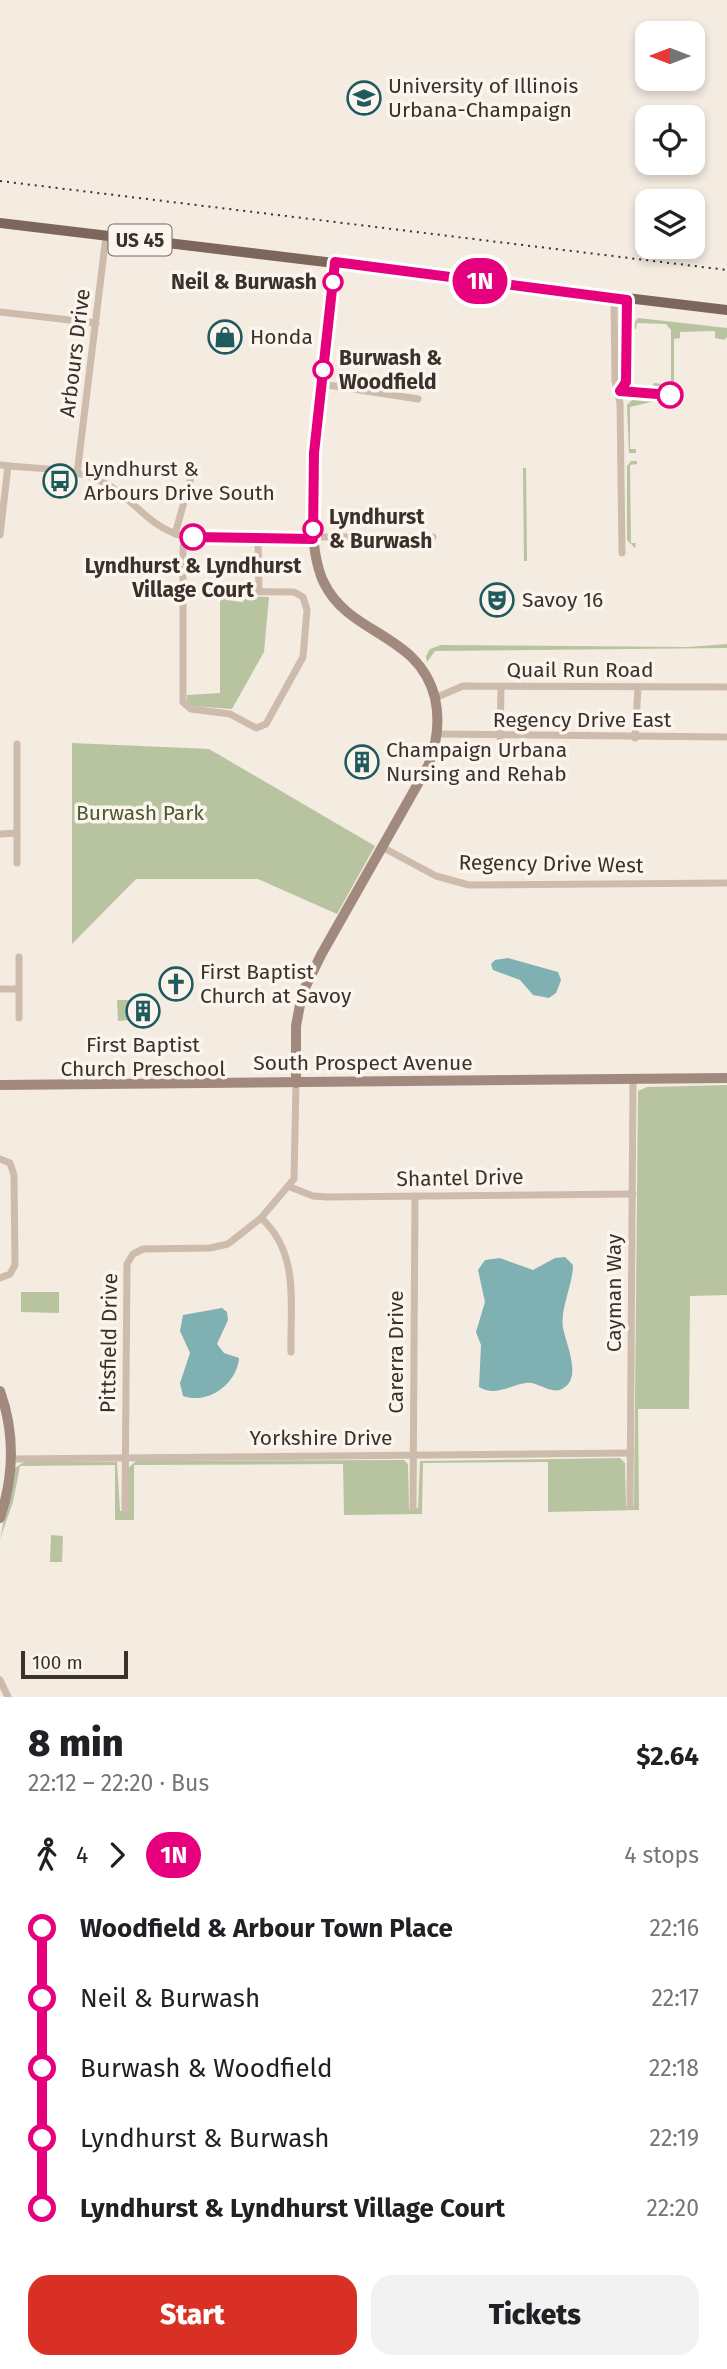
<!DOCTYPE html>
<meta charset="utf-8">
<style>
:root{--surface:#fff;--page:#f2f2f2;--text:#202124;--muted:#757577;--accent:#d93025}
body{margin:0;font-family:"Fira Sans",sans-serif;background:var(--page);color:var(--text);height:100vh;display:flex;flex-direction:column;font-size:26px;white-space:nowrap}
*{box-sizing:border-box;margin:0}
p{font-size:23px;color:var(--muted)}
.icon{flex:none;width:38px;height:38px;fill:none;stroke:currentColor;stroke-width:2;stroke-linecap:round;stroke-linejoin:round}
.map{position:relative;height:1697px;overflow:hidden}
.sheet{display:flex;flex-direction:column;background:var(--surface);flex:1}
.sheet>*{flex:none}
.badge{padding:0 14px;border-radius:23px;font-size:24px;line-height:46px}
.needle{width:46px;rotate:270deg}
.fabs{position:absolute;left:635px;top:21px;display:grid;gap:14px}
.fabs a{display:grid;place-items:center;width:70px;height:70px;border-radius:14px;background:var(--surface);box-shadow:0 4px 10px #0003;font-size:35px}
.scale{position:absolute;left:21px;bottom:18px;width:107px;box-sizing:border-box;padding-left:7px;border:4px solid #3b302b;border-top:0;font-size:19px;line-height:24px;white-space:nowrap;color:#3b302b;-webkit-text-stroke:5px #fbf5ee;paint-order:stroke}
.map>.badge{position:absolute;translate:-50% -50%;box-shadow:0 0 0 4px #fff}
.legs{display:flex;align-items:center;gap:10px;height:77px;padding:0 28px;font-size:23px}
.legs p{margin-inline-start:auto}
.head{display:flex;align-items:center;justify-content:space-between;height:119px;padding:0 28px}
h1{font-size:38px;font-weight:800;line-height:52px}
.button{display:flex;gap:14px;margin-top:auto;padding:14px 28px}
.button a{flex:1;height:80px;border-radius:21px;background:var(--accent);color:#fff;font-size:28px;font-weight:800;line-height:80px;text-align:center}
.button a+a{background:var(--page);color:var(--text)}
ul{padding:0 28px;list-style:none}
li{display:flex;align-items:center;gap:24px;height:70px;font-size:26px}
li i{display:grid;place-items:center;width:10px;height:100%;margin:0 9px;background:currentColor}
li i::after{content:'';width:18px;height:18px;margin:-9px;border:5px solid;border-radius:50%;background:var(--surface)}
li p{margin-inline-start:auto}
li:first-child i{background:linear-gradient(#0000 50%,currentColor 0)}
li:last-child i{background:linear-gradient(currentColor 50%,#0000 0)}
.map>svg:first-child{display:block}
.green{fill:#b8c4a0}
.water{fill:#7fb0b2}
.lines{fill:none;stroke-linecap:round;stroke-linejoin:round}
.street{stroke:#cdbbac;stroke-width:7}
.secondary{stroke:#a18a7d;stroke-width:10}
.primary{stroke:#7d675c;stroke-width:10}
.rail{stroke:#3b302b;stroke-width:2;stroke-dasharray:2 5;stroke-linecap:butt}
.line-1-casing{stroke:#fff;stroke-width:16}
.line-1{stroke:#e6007e;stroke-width:10}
.stop-1-dot{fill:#fff;stroke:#e6007e;stroke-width:3.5}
.labels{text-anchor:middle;stroke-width:7;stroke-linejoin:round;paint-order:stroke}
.shield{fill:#fbf5ee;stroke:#756b66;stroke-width:2}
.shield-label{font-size:19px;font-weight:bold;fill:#3b302b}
.poi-label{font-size:21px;fill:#3b302b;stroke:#fbf5ee;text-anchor:start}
.stop-label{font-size:21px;font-weight:bold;fill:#3b302b;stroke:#fbf5ee;text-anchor:start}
.street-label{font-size:21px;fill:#3b302b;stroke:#fbf5ee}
.park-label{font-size:21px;fill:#4a5a2e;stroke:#fbf5ee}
</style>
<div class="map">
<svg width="727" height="1697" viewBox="0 0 727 1697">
<rect width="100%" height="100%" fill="#f4ebe1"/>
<!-- green -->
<g class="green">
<polygon points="638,318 727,328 727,337 724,340 715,338 715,331 680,332 680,338 674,339 674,386 680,388 680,390 651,389 654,383 671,385 671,330 666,324 637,323 636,329 632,330 630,353 630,328"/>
<polygon points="636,396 655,401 630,407 630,449 636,449 636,453 629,453 627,405"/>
<polygon points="631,461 637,461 637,464 630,465 631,543 636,543 635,548 627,540 627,466"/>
<polygon points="523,468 526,468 527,561 524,561"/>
<polygon points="220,596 234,596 233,601 243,602 244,596 269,597 264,652 232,709 192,706 187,702 187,695 220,693"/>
<polygon points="727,644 727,648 435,651 427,662 426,656 430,649 441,645 688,647"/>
<polygon points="72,743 209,749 375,846 337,914 258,879 136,879 72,944"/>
<polygon points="117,1000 129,1000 130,1020 118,1021"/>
<polygon points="727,1085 727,1295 690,1296 689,1409 638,1409 639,1510 548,1512 548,1462 423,1463 422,1514 344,1515 343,1464 134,1465 134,1520 115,1520 115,1465 20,1466 13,1502 0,1539 15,1468 24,1462 117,1462 120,1511 128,1511 128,1468 136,1461 404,1460 408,1464 409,1509 418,1508 420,1461 620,1458 625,1463 626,1506 634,1506 638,1091 647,1087"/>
<polygon points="21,1292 59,1292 59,1313 21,1312"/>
<polygon points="51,1535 63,1536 62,1562 50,1562"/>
</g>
<!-- water -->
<g class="water">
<polygon points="508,958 558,972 561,980 556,993 549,998 533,995 520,980 493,970 491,964 495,960"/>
<path d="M565 1257 573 1265C573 1285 560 1308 563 1328 566 1344 583 1379 562 1389 550 1395 538 1381 526 1383 510 1385 495 1397 479 1387L481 1345 476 1332 485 1302 478 1270 485 1260 500 1258 533 1270 555 1258Z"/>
<path d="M222 1308 227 1312 228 1320 217 1344 224 1353 239 1358C237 1384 208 1405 183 1396L180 1383 190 1353 180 1331 183 1315Z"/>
</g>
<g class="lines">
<!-- street -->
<g class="street">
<polyline points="614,298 615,381 620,403 622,553"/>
<polyline points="0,312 96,323"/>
<polyline points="321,384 418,399"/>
<polyline points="620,391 626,381 627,300"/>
<path d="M0 465C32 469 72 467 101 481 135 498 144 525 185 537H433"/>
<polyline points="77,474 106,236"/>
<polyline points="175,534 192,474"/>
<polyline points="0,535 8,466"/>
<polyline points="258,539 259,591"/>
<polyline points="183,591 294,592 303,597 307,610 303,657 266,724 256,728 230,714 191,709 183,702 183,549 185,537"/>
<polyline points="435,698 463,686 727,687"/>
<polyline points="437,734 727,737"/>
<polyline points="500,737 501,689"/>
<polyline points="635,738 638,688"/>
<polyline points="17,744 17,863"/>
<polyline points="0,834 17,833"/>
<polyline points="382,847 436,876 469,885 727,883"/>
<polyline points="19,957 19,1018"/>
<polyline points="0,989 19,989"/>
<polyline points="0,1159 10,1163 14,1175 15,1265 10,1274 0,1278"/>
<polyline points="290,1187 313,1196 327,1197 633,1194"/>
<path d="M261 1218C300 1253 290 1304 291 1352"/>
<polyline points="12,1459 631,1453"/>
<polyline points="630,1506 633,1080"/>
<polyline points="413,1508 415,1196"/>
<polyline points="125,1510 127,1264 133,1254 143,1249 210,1248 228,1244 261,1218 294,1179 296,1083"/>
<polyline points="0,1680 8,1697"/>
</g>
<!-- secondary -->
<g class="secondary">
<path d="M296 1083V1026L302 994 321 955 428 766C437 744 440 721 435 698 419 633 350 636 324 583 294 523 327 334 335 262"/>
<polyline points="0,1085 727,1078"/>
<path d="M0 1391C15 1433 14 1476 0 1518"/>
</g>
<!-- primary -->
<polyline class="primary" points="0,223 727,310"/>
<!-- rail -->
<polyline class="rail" points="0,181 727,270"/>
</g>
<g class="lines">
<defs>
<polyline id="line-1" points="193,537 313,539 314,453 335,262 627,300 626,382 620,391 670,395"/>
</defs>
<!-- line-1 casing -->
<use href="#line-1" class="line-1-casing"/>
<!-- line-1 -->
<use href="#line-1" class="line-1"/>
</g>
<!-- icons -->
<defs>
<symbol id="university-ring" viewBox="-11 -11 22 22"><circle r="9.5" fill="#fbf5ee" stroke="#1f5a5e" stroke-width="1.5"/><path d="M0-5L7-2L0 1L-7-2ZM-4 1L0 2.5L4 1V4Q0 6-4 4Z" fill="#1f5a5e"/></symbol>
<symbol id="shop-ring" viewBox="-11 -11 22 22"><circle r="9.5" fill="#fbf5ee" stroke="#1f5a5e" stroke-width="1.5"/><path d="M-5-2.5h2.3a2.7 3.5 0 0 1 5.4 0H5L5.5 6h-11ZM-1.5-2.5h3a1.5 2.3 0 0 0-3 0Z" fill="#1f5a5e"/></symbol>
<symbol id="bus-ring" viewBox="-11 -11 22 22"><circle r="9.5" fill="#fbf5ee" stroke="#1f5a5e" stroke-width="1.5"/><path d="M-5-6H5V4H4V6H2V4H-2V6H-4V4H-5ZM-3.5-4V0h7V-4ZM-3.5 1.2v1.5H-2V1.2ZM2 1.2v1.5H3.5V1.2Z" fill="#1f5a5e"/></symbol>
<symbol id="theatre-ring" viewBox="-11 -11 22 22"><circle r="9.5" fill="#fbf5ee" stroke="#1f5a5e" stroke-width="1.5"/><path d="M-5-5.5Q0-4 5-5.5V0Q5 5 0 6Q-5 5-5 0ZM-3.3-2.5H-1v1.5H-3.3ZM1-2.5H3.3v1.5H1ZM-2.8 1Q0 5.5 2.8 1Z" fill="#1f5a5e"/></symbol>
<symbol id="building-ring" viewBox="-11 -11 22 22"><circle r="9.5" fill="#fbf5ee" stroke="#1f5a5e" stroke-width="1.5"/><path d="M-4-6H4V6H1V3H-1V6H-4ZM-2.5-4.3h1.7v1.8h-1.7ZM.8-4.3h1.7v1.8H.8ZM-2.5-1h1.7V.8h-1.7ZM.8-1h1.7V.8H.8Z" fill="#1f5a5e"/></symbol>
<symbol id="church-ring" viewBox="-11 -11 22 22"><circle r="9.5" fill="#fbf5ee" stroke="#1f5a5e" stroke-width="1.5"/><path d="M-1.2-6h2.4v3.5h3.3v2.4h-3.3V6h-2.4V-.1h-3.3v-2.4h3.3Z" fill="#1f5a5e"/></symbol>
</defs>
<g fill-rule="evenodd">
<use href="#university-ring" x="345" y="79" width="38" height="38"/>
<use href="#shop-ring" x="206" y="318" width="38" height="38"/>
<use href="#bus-ring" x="41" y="462" width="38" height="38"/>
<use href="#theatre-ring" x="478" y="581" width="38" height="38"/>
<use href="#building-ring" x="343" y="743" width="38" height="38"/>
<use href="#church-ring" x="157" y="965" width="38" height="38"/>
<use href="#building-ring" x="124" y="992" width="38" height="38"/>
</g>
<!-- markers -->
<g class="stop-1-dot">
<circle cx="333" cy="282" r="9"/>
<circle cx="323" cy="370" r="9"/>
<circle cx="670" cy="395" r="12"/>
<circle cx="313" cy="529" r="9"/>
<circle cx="193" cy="537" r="12"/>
</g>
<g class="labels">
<!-- shield labels -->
<rect class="shield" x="108.5" y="224.5" width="63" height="31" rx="5"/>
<g class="shield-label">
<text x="140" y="247">US 45</text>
</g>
<!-- poi labels -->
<g class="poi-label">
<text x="388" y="93">University of Illinois<tspan x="388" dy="24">Urbana-Champaign</tspan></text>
<text x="250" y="344">Honda</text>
<text x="84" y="476">Lyndhurst &amp;<tspan x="84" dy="24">Arbours Drive South</tspan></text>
<text x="522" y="607">Savoy 16</text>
<text x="386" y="757">Champaign Urbana<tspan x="386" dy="24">Nursing and Rehab</tspan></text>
<text x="200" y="979">First Baptist<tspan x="200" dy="24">Church at Savoy</tspan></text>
<text x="143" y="1052" text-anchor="middle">First Baptist<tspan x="143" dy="24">Church Preschool</tspan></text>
</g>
<!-- stop labels -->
<g class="stop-label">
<text x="317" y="289" text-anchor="end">Neil &amp; Burwash</text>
<text x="339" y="365">Burwash &amp;<tspan x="339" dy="24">Woodfield</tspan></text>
<text x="329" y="524">Lyndhurst<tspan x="329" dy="24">&amp; Burwash</tspan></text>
<text x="193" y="573" text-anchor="middle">Lyndhurst &amp; Lyndhurst<tspan x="193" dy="24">Village Court</tspan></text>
</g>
<!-- street labels -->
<g class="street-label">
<text transform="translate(75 353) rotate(-83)" y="7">Arbours Drive</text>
<text x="580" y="677">Quail Run Road</text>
<text x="582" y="727">Regency Drive East</text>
<text transform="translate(551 864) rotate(1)" y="7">Regency Drive West</text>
<text x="363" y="1070">South Prospect Avenue</text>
<text transform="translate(460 1178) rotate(-1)" y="7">Shantel Drive</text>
<text transform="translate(614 1293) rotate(-90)" y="7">Cayman Way</text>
<text transform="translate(109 1343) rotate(-89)" y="7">Pittsfield Drive</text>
<text transform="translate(396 1352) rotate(-90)" y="7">Carerra Drive</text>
<text x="321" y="1445">Yorkshire Drive</text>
</g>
<!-- park labels -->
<g class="park-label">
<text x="140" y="820">Burwash Park</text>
</g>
</g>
</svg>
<div class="fabs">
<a><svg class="needle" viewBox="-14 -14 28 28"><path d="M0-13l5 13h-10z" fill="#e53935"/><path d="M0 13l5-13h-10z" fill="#757577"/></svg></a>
<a><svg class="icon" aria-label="locate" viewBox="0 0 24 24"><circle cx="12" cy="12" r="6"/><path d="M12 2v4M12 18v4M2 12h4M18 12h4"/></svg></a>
<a><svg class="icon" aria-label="layers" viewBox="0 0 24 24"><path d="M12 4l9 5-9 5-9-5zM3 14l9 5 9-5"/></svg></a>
</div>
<div class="scale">100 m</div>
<b class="badge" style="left:480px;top:281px;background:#e6007e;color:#fff">1N</b>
</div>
<section class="sheet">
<div class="head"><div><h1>8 min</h1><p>22:12 – 22:20 · Bus</p></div><b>$2.64</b></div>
<div class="legs"><svg class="icon" aria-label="walk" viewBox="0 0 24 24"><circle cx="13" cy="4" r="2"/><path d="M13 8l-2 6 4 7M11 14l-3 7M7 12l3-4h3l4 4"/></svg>4<svg class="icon" aria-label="forward" viewBox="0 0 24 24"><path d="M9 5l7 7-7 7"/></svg><b class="badge" style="background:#e6007e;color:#fff">1N</b><p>4 stops</p></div>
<ul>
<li><i style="color:#e6007e"></i><b>Woodfield &amp; Arbour Town Place</b><p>22:16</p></li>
<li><i style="color:#e6007e"></i><span>Neil &amp; Burwash</span><p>22:17</p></li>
<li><i style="color:#e6007e"></i><span>Burwash &amp; Woodfield</span><p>22:18</p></li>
<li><i style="color:#e6007e"></i><span>Lyndhurst &amp; Burwash</span><p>22:19</p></li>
<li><i style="color:#e6007e"></i><b>Lyndhurst &amp; Lyndhurst Village Court</b><p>22:20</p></li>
</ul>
<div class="button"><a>Start</a><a>Tickets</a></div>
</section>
